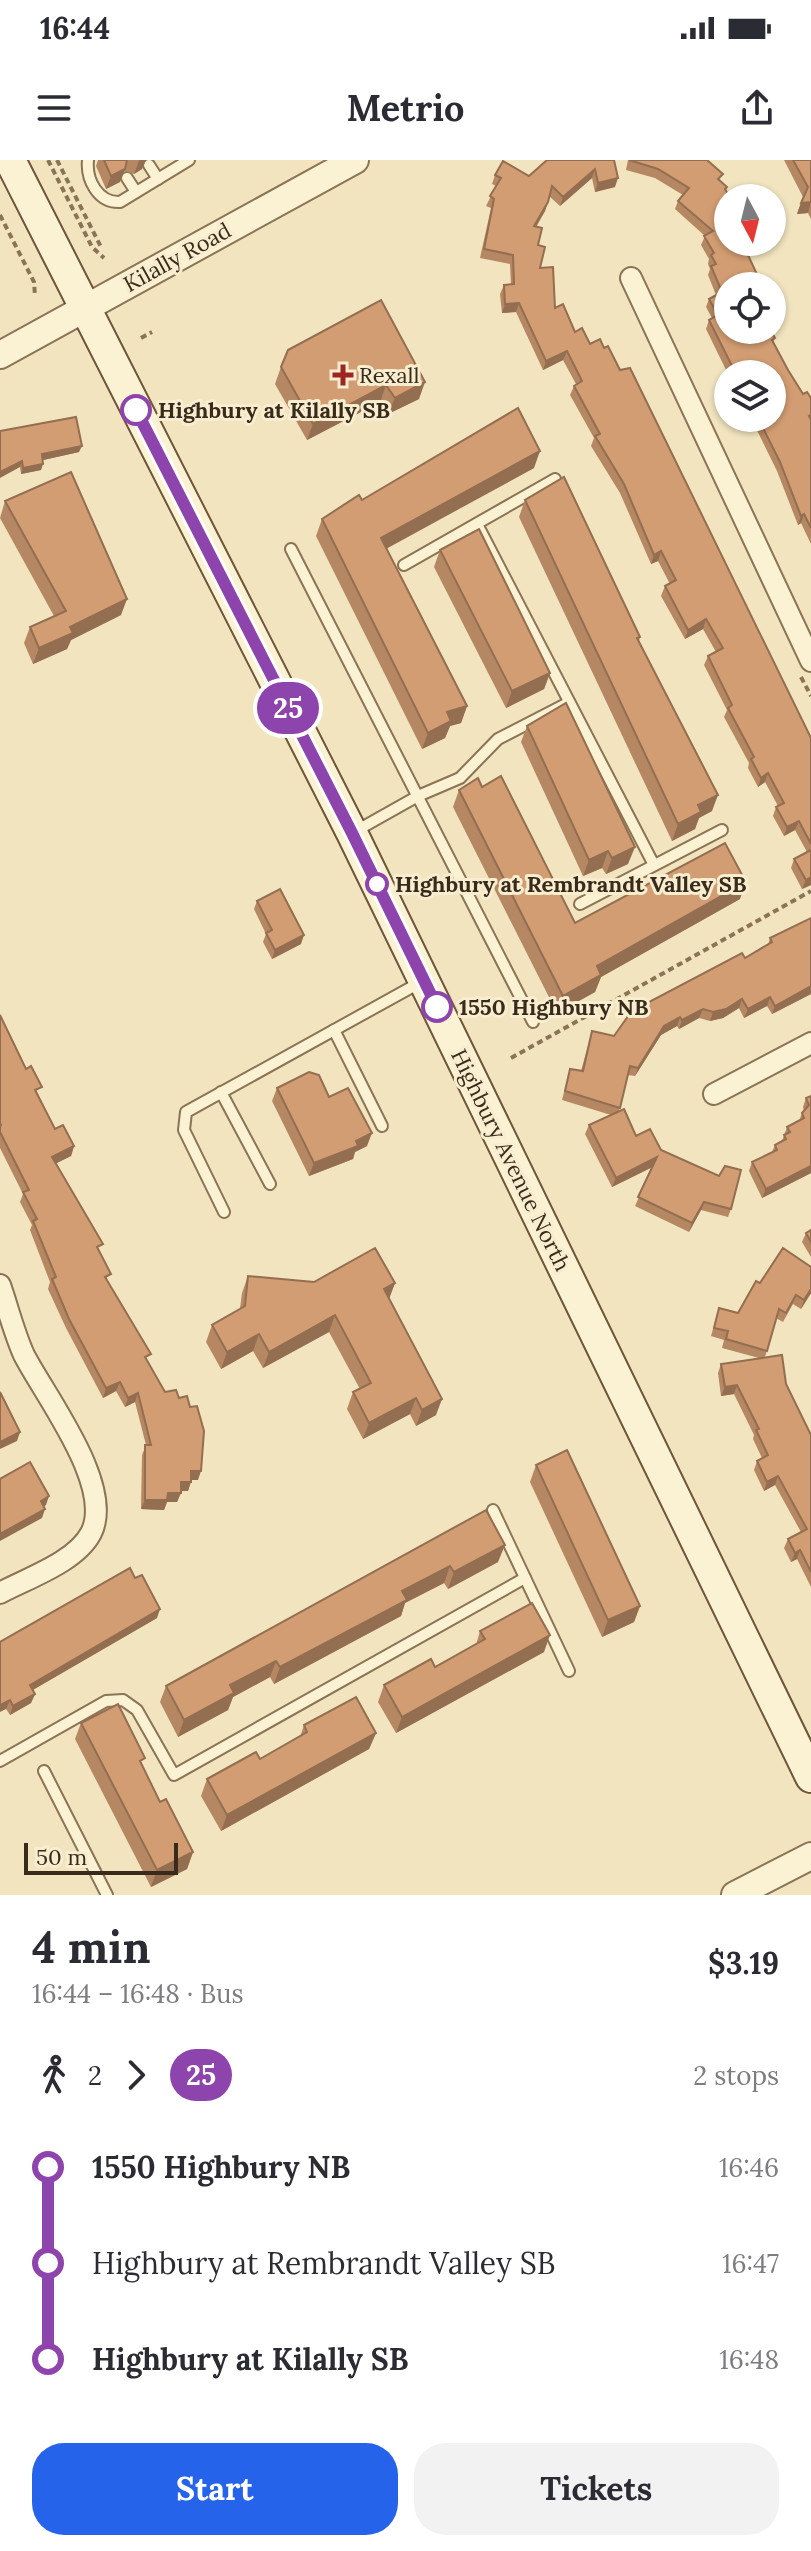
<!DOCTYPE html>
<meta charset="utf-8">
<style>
:root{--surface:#fff;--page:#f2f2f3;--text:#2b2b33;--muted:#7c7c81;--accent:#2563eb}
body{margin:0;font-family:Lora,serif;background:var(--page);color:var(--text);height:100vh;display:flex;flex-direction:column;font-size:30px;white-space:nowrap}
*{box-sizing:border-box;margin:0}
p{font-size:26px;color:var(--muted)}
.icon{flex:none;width:44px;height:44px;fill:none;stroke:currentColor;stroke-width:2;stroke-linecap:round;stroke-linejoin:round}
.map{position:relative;height:1735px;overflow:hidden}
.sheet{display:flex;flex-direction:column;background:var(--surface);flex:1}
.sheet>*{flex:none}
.badge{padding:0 16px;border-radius:26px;font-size:28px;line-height:52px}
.needle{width:52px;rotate:173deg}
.fabs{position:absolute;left:714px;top:24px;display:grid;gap:16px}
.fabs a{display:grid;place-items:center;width:72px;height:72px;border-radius:50%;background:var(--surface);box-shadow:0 2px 6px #0004;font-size:40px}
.scale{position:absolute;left:24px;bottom:20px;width:154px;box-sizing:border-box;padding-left:8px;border:4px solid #392b1c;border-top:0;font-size:22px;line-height:28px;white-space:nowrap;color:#392b1c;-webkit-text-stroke:6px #f8edcf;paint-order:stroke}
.map>.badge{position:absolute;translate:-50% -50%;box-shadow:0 0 0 4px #fff}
.legs{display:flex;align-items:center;gap:12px;height:88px;padding:0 32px;font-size:26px}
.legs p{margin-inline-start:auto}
.headline{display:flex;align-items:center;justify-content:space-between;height:136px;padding:0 32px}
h1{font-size:44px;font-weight:700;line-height:60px}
.primary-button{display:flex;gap:16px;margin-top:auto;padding:16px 32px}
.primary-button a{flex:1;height:92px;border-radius:32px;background:var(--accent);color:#fff;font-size:32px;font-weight:700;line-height:92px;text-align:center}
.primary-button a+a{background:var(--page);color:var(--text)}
ul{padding:0 32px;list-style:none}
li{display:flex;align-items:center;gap:28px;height:96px;font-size:30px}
li i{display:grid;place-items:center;width:12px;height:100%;margin:0 10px;background:currentColor}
li i::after{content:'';width:20px;height:20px;margin:-10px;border:6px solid;border-radius:50%;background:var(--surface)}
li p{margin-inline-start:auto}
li:first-child i{background:linear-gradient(#0000 50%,currentColor 0)}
li:last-child i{background:linear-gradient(currentColor 50%,#0000 0)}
.status{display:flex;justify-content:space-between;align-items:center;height:56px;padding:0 40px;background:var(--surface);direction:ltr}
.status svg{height:22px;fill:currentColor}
header{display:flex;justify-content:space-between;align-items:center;height:104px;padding:0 32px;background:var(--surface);font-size:36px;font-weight:700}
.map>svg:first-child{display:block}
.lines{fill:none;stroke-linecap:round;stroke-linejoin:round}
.service-casing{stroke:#8b7456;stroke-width:14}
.minor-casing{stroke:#8b7456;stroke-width:24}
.tertiary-casing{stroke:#8b7456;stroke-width:30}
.secondary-casing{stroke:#6d5539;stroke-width:34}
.path{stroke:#8b7456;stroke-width:4;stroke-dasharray:6 4;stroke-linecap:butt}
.service{stroke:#fbf1d3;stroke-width:10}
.minor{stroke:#fbf1d3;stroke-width:20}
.tertiary{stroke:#fbf1d3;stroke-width:26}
.secondary{stroke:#fbf1d3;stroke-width:30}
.wall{fill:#b58762}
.shaded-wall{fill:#936e50}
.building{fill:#d29d72;stroke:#936e50;stroke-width:2}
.line-1-casing{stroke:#fff;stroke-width:18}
.line-1{stroke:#8e44ad;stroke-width:12}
.poi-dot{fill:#9e2521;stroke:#f8edcf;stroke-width:3}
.stop-1-dot{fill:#fff;stroke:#8e44ad;stroke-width:4}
.labels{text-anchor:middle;stroke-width:6;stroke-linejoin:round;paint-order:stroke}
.street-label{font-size:22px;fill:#392b1c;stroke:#f8edcf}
.poi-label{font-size:22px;fill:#392b1c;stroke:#f8edcf;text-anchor:start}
.stop-label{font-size:22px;font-weight:bold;fill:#392b1c;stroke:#f8edcf;text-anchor:start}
</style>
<div class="status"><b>16:44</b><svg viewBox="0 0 49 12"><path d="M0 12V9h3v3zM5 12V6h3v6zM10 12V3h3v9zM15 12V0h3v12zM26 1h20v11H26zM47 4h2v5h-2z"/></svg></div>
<header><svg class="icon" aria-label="menu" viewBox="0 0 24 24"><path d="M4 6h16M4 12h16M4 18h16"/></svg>Metrio<svg class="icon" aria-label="share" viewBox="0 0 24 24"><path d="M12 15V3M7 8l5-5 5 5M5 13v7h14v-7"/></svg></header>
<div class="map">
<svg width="811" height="1735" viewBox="0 0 811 1735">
<rect width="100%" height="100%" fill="#f1e4bf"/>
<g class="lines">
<defs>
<g id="service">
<path d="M88 0C86 20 98 43 120 42L189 0"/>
<polyline points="149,5 158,19"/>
<polyline points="127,18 136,32"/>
<polyline points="477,364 654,705"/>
<polyline points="291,389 533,862"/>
<polyline points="404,405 555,319"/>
<polyline points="354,672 418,636 460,618 498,579 568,543"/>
<polyline points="580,744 722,670"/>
<polyline points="334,870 382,966"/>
<polyline points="221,932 270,1024"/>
<polyline points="224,1052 184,970 186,952 421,822"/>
<polyline points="493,1350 569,1511"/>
<polyline points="0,1601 106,1541 123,1540 137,1550 174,1615 525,1418"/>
<polyline points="44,1611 107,1735"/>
</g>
<g id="minor">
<polyline points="631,118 811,501"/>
<polyline points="714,934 811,883"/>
<path d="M0 1125C8 1148 14 1173 24 1195 45 1236 115 1326 91 1373 76 1402 28 1418 0 1433"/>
</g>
<g id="tertiary">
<polyline points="0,195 355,0"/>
<polyline points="735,1735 811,1696"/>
</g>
<polyline id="secondary" points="10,0 352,673 811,1617"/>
</defs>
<!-- service casing -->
<use href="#service" class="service-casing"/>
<!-- minor casing -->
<use href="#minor" class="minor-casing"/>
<!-- tertiary casing -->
<use href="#tertiary" class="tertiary-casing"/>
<!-- secondary casing -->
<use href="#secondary" class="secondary-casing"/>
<!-- path -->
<g class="path">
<polyline points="48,0 92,87 104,98"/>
<polyline points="57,0 102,89"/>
<polyline points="0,55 34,122 35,136"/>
<polyline points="141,178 152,172"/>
<polyline points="801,517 811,536"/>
<polyline points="511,898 811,731"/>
</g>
<!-- service -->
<use href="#service" class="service"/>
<!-- minor -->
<use href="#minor" class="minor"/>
<!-- tertiary -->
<use href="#tertiary" class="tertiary"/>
<!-- secondary -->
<use href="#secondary" class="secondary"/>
</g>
<!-- wall -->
<g class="wall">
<polygon points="98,0 146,0 142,9 134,14 124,11 120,22 106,29 96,6"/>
<polygon points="614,0 615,27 595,32 592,18 560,46 549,36 545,51 536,67 540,108 555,148 575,172 811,578 811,725 802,729 791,708 794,699 807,692 795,670 784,676 773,656 776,647 778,646 765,622 758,627 748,608 749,603 724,557 727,550 704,505 708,496 716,492 703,469 685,479 661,436 665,426 670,424 658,401 651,404 620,333 591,286 594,278 570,235 574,226 576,224 563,200 543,210 516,152 502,153 500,134 504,125 511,125 510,104 480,98 491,48 486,46 496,26 492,24 495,15 529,16"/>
<polygon points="628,0 707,0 720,20 727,27 726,31 728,82 761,123 760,126 728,126 775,178 773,182 788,210 803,234 811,238 811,384 801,363 798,365 777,311 751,258 772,258 772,214 728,214 706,169 709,160 712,158 706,147 709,139 716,135 708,115 710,109 708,104 709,99 701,85 705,76 675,49 678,41 683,35 655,18 626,10"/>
<polygon points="784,0 811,0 811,59 808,53 797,54 803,37"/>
<polygon points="381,140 419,239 388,254 380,242 307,280 275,224 281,207"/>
<polygon points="0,271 79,292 43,300 41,310 21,314 20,307"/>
<polygon points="534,308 386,388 467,546 461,563 450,566 445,578 422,589 316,376 322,359 362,340"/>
<polygon points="525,340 640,477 639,481 712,651 699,658 695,669 672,681 519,357"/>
<polygon points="5,341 121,455 71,480 67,489 33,504 24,483 30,467 54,456 0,358"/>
<polygon points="440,390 550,513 544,529 506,548 434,407"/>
<polygon points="527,566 628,704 606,714 602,708 583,716 521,582"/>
<polygon points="482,627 575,763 740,739 601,817 595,832 557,853 453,647 459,630"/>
<polygon points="257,741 301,784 272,799 263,782 266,774 254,749"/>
<polygon points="811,758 811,834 772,854 767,846 744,858 739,848 723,858 710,861 699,858 679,869 677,866 661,875 635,916 628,915 619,951 636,976 661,990 731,1049 728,1057 701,1050 689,1072 635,1046 653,1007 612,1027 585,974 589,965 611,955 562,940 570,909 581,911 592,871 614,876 639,857 768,785 770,778"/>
<polygon points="0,855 55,969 74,986 71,996 56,1003 100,1092 108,1122 148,1202 198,1320 191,1320 188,1331 181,1331 177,1342 167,1342 164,1350 141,1349 142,1295 146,1285 135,1242 125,1247 116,1231 103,1238 66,1168 48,1129 50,1122 30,1070 32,1065 20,1042 23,1034 0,988"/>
<polygon points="277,928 329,937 367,986 355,992 353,999 309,1016 272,941"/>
<polygon points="811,936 811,1013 762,1038 749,1011 752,1002 772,992 775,985 782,981 787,967 799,961 802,953 804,951 803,947 806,938"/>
<polygon points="811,1070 811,1097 802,1082 806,1073"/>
<polygon points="248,1116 314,1122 395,1123 389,1138 436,1255 416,1266 410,1254 363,1279 347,1249 353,1232 360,1229 329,1172 263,1208 253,1191 221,1209 206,1182 212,1165 240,1149 242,1133"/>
<polygon points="760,1123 811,1133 801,1149 793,1144 783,1162 776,1158 765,1197 786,1224 811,1275 811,1427 797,1399 791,1402 784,1388 788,1379 801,1372 775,1325 764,1331 754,1310 757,1301 762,1298 753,1279 754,1275 734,1234 721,1236 718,1213 721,1204 759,1198 722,1188 724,1180 711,1176 719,1148 738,1153"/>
<polygon points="536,1305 640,1446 634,1462 602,1477 530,1322"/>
<polygon points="486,1350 498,1402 448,1429 444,1423 405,1443 401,1456 274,1524 270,1517 233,1537 228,1550 178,1577 160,1542 166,1526"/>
<polygon points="157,1458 32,1530 35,1534 31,1543 10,1555 6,1549 0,1482"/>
<polygon points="480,1471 544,1492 396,1573 378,1542 384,1525 435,1507 476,1485"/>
<polygon points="81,1563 142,1605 160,1642 193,1692 187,1709 151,1727 75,1579"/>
<polygon points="304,1565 376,1573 369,1589 221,1671 201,1636 207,1619 260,1599 300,1577"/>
</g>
<!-- shaded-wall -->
<g class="shaded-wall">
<polygon points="140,0 146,0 142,9 134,14 139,1"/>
<polygon points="125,9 120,22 106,29 111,16"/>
<polygon points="595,9 592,18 560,46 563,37"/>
<polygon points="618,18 615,27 595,32 598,23"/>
<polygon points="548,42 545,51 531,75 534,66"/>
<polygon points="811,42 808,53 797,54 801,43"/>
<polygon points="519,143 516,152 502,153 505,144"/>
<polygon points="567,191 563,200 543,210 546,201"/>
<polygon points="425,222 419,239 388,254 395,238"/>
<polygon points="386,225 380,242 307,280 313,264"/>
<polygon points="82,286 79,292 39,301 42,294"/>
<polygon points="540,291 534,308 375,395 381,378"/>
<polygon points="22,301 20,307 0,318 0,312"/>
<polygon points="43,304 41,310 21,314 23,308"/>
<polygon points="804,354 801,363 798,365 801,356"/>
<polygon points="661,391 658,401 651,404 654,395"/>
<polygon points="127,439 121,455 71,480 67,489 33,504 39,488 70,467"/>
<polygon points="706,459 703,469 685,479 688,470"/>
<polygon points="550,513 544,529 506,548 512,531"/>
<polygon points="467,546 461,563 450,566 445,578 422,589 428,573 447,552"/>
<polygon points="768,613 765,622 758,627 761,618"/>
<polygon points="718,635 712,651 699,658 695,669 672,681 678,664 698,645"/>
<polygon points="799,661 795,670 784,676 787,667"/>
<polygon points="635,687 628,704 606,714 612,698"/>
<polygon points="608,691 602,708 583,716 589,700"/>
<polygon points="811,717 811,725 802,729 806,720"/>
<polygon points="746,722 740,739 601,817 595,832 557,853 563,836 597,806"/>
<polygon points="304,775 301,784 272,799 275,790"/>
<polygon points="811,826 811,834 772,854 775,846"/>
<polygon points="770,837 767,846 744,858 748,849"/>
<polygon points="742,839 739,848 723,858 710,861 713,852"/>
<polygon points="703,849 699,858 679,869 682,860"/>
<polygon points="680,857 677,866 661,875 635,916 638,908 664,866"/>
<polygon points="372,973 367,986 355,992 353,999 309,1016 314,1003"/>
<polygon points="74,986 71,996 49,1007 52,997"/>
<polygon points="657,997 654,1006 612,1027 616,1018"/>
<polygon points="811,1006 811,1013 762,1038 766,1029"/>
<polygon points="704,1042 701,1050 689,1072 692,1063"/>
<polygon points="395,1123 389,1139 384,1129"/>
<polygon points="811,1129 811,1133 801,1149 804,1140"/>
<polygon points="335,1155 329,1172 263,1208 269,1192"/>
<polygon points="259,1174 253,1191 221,1209 227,1192"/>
<polygon points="120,1222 116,1231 103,1238 106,1228"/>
<polygon points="737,1225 734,1234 721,1236 725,1227"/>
<polygon points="138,1233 135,1242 125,1247 128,1238"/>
<polygon points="416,1238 410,1254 363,1279 369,1263"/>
<polygon points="442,1239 436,1255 416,1266 422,1250"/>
<polygon points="20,1272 17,1281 0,1289 0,1282"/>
<polygon points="191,1311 201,1311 198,1320 188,1320"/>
<polygon points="778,1316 775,1325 764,1331 767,1322"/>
<polygon points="181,1322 191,1322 188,1331 178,1331"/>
<polygon points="168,1333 181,1333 177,1342 167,1342 164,1350 141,1349 145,1340"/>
<polygon points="49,1336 46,1345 38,1350 41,1341"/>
<polygon points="45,1349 42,1358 0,1381 0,1374"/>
<polygon points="505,1385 498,1402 448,1429 454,1412"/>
<polygon points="800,1390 797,1399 791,1402 795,1393"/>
<polygon points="450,1406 444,1423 405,1443 401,1456 274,1524 280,1507 402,1431"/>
<polygon points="640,1446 634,1462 602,1477 608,1460"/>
<polygon points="160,1449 157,1458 26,1534 30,1525"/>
<polygon points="550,1475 544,1492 396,1573 402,1557"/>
<polygon points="276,1501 270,1517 233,1537 228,1550 178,1577 184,1560 230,1525"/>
<polygon points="35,1534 31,1543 10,1555 13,1546"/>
<polygon points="10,1540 6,1549 0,1552 0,1545"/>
<polygon points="376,1573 369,1589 221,1671 227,1655"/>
<polygon points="193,1692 187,1709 151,1727 157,1710"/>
</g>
<!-- building -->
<g class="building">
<polygon points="104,0 127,0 125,9 111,16"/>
<polygon points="547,0 614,0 618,18 598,23 595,9 563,37 552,26 548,42 534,66 542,68 538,85 545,87 540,108 553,107 555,148 563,144 575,172 582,168 590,184 600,179 604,188 608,186 620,210 630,208 811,578 811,684 799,661 787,667 776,647 784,643 768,613 761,618 751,599 754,597 728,548 732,545 708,496 723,488 706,459 688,470 665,426 676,420 661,391 654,395 624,324 595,276 600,274 574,226 582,221 567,191 546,201 519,143 505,144 504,125 514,124 513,95 484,89 494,39 490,36 501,18 495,15 503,1 529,16"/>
<polygon points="629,0 707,0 723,14 718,19 727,27 725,29 730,38 728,38 728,82 742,82 761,123 755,126 728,126 728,170 770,170 775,178 772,180 788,210 803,234 807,232 811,238 811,255 809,256 811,260 811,368 804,354 801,356 780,302 758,258 772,258 772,214 736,214 709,160 718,155 709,139 722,132 711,106 716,104 711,95 714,93 704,76 713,71 678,41 689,28 658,9"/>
<polygon points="793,0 811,0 811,42 801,43 808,27"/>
<polygon points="381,140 425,222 395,238 386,225 313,264 281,207 288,190"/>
<polygon points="518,248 540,291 381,378 467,546 447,552 451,561 428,573 322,359 359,335 362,340"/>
<polygon points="76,257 82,286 42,294 43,304 23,308 22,301 0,312 0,271"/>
<polygon points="71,312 127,439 70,467 73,473 39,488 30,467 66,451 5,341"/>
<polygon points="564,317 640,477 637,478 718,635 698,645 701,652 678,664 525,340"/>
<polygon points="479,369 550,513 512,531 440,390"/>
<polygon points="566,543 635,687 612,698 608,691 589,700 527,566"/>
<polygon points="501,616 575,763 725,683 746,722 597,806 601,815 563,836 459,630 478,618 482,627"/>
<polygon points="811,690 811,717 806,720 794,699"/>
<polygon points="280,729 304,775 275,790 266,773 272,770 257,741"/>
<polygon points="811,758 811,826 775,846 770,837 748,849 742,839 726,849 713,852 703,849 682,860 680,857 664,866 638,908 630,906 620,948 565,931 570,909 583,911 592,871 614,876 631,852 639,857 649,842 742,793 745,798 772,782 770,778"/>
<polygon points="0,855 26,909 31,906 42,927 35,930 55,969 63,965 74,986 52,997 103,1084 97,1087 111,1114 105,1117 151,1194 145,1197 165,1232 176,1230 179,1238 187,1236 190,1247 197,1246 204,1271 201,1311 191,1311 191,1322 181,1322 181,1333 168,1333 167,1340 145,1340 145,1285 151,1285 138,1233 128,1238 120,1222 106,1228 69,1159 52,1119 56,1117 33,1061 37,1059 23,1032 29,1030 0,972 0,966 1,965 0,963"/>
<polygon points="309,912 319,915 329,937 348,928 372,973 356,981 358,986 314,1003 277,928"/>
<polygon points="811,936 811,1006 766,1029 752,1002 777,990 775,985 786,979 784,975 790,972 787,967 804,958 802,953 809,945 806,938"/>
<polygon points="624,949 636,976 650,969 661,990 719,1016 725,1006 741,1010 731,1049 704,1042 692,1063 638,1037 657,997 616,1018 589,965"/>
<polygon points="811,1070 811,1082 806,1073"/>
<polygon points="375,1088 395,1123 384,1129 442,1239 422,1250 416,1238 369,1263 353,1232 371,1223 335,1155 269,1192 259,1174 227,1192 212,1165 245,1146 248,1116 314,1122"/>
<polygon points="783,1088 811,1107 811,1129 804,1140 796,1135 786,1153 779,1149 767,1191 726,1179 728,1171 714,1168 719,1148 738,1153 756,1121 760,1123"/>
<polygon points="782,1195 786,1224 811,1275 811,1412 800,1390 795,1393 788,1379 807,1369 778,1316 767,1322 757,1301 768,1295 756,1270 759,1269 737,1225 725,1227 721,1204"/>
<polygon points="0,1232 20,1272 0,1282"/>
<polygon points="567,1290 640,1446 608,1460 536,1305"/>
<polygon points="30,1302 49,1336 41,1341 45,1349 0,1374 0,1319"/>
<polygon points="486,1350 505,1385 454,1412 450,1406 402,1431 407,1440 280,1507 276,1501 230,1525 234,1533 184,1560 166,1526"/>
<polygon points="130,1408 135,1418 142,1415 160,1449 30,1525 35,1534 13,1546 10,1540 0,1545 0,1482"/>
<polygon points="532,1443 550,1475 402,1557 384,1525 431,1499 435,1507 485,1479 480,1471"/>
<polygon points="356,1537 376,1573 227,1655 207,1619 256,1592 260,1599 307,1572 304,1565"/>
<polygon points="118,1544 145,1598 140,1601 160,1642 166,1639 193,1692 157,1710 81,1563"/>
</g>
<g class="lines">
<defs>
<polyline id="line-1" points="136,250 352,673 437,847"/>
</defs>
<!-- line-1 casing -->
<use href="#line-1" class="line-1-casing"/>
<!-- line-1 -->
<use href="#line-1" class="line-1"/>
</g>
<!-- markers -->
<path class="poi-dot" d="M339 203h8v8h8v8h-8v8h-8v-8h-8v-8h8z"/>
<g class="stop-1-dot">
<circle cx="136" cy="250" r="14"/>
<circle cx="377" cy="724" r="10"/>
<circle cx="437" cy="847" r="14"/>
</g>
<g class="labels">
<!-- street labels -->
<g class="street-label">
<text transform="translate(177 97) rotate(-29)" y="8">Kilally Road</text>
<text transform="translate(511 1000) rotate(64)" y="8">Highbury Avenue North</text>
</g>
<!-- poi labels -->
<g class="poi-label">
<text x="359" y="223">Rexall</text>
</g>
<!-- stop labels -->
<g class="stop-label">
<text x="158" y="258">Highbury at Kilally SB</text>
<text x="395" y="732">Highbury at Rembrandt Valley SB</text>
<text x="459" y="855">1550 Highbury NB</text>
</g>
</g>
</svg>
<div class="fabs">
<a><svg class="needle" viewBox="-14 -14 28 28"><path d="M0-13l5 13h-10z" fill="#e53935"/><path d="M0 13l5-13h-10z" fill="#7c7c81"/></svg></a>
<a><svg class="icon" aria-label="locate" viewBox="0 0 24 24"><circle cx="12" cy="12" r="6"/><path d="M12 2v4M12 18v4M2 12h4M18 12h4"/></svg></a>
<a><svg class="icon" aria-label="layers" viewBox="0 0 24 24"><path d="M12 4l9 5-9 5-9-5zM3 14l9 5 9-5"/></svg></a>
</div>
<div class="scale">50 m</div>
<b class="badge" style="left:288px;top:548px;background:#8e44ad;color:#fff">25</b>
</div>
<section class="sheet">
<div class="headline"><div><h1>4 min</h1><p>16:44 – 16:48 · Bus</p></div><b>$3.19</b></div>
<div class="legs"><svg class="icon" aria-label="walk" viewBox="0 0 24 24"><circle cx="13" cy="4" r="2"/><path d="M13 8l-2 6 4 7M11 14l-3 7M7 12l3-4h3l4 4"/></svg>2<svg class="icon" aria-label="forward" viewBox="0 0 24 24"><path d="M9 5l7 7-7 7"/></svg><b class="badge" style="background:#8e44ad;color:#fff">25</b><p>2 stops</p></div>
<ul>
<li><i style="color:#8e44ad"></i><b>1550 Highbury NB</b><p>16:46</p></li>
<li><i style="color:#8e44ad"></i><span>Highbury at Rembrandt Valley SB</span><p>16:47</p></li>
<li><i style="color:#8e44ad"></i><b>Highbury at Kilally SB</b><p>16:48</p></li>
</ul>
<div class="primary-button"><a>Start</a><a>Tickets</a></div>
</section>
